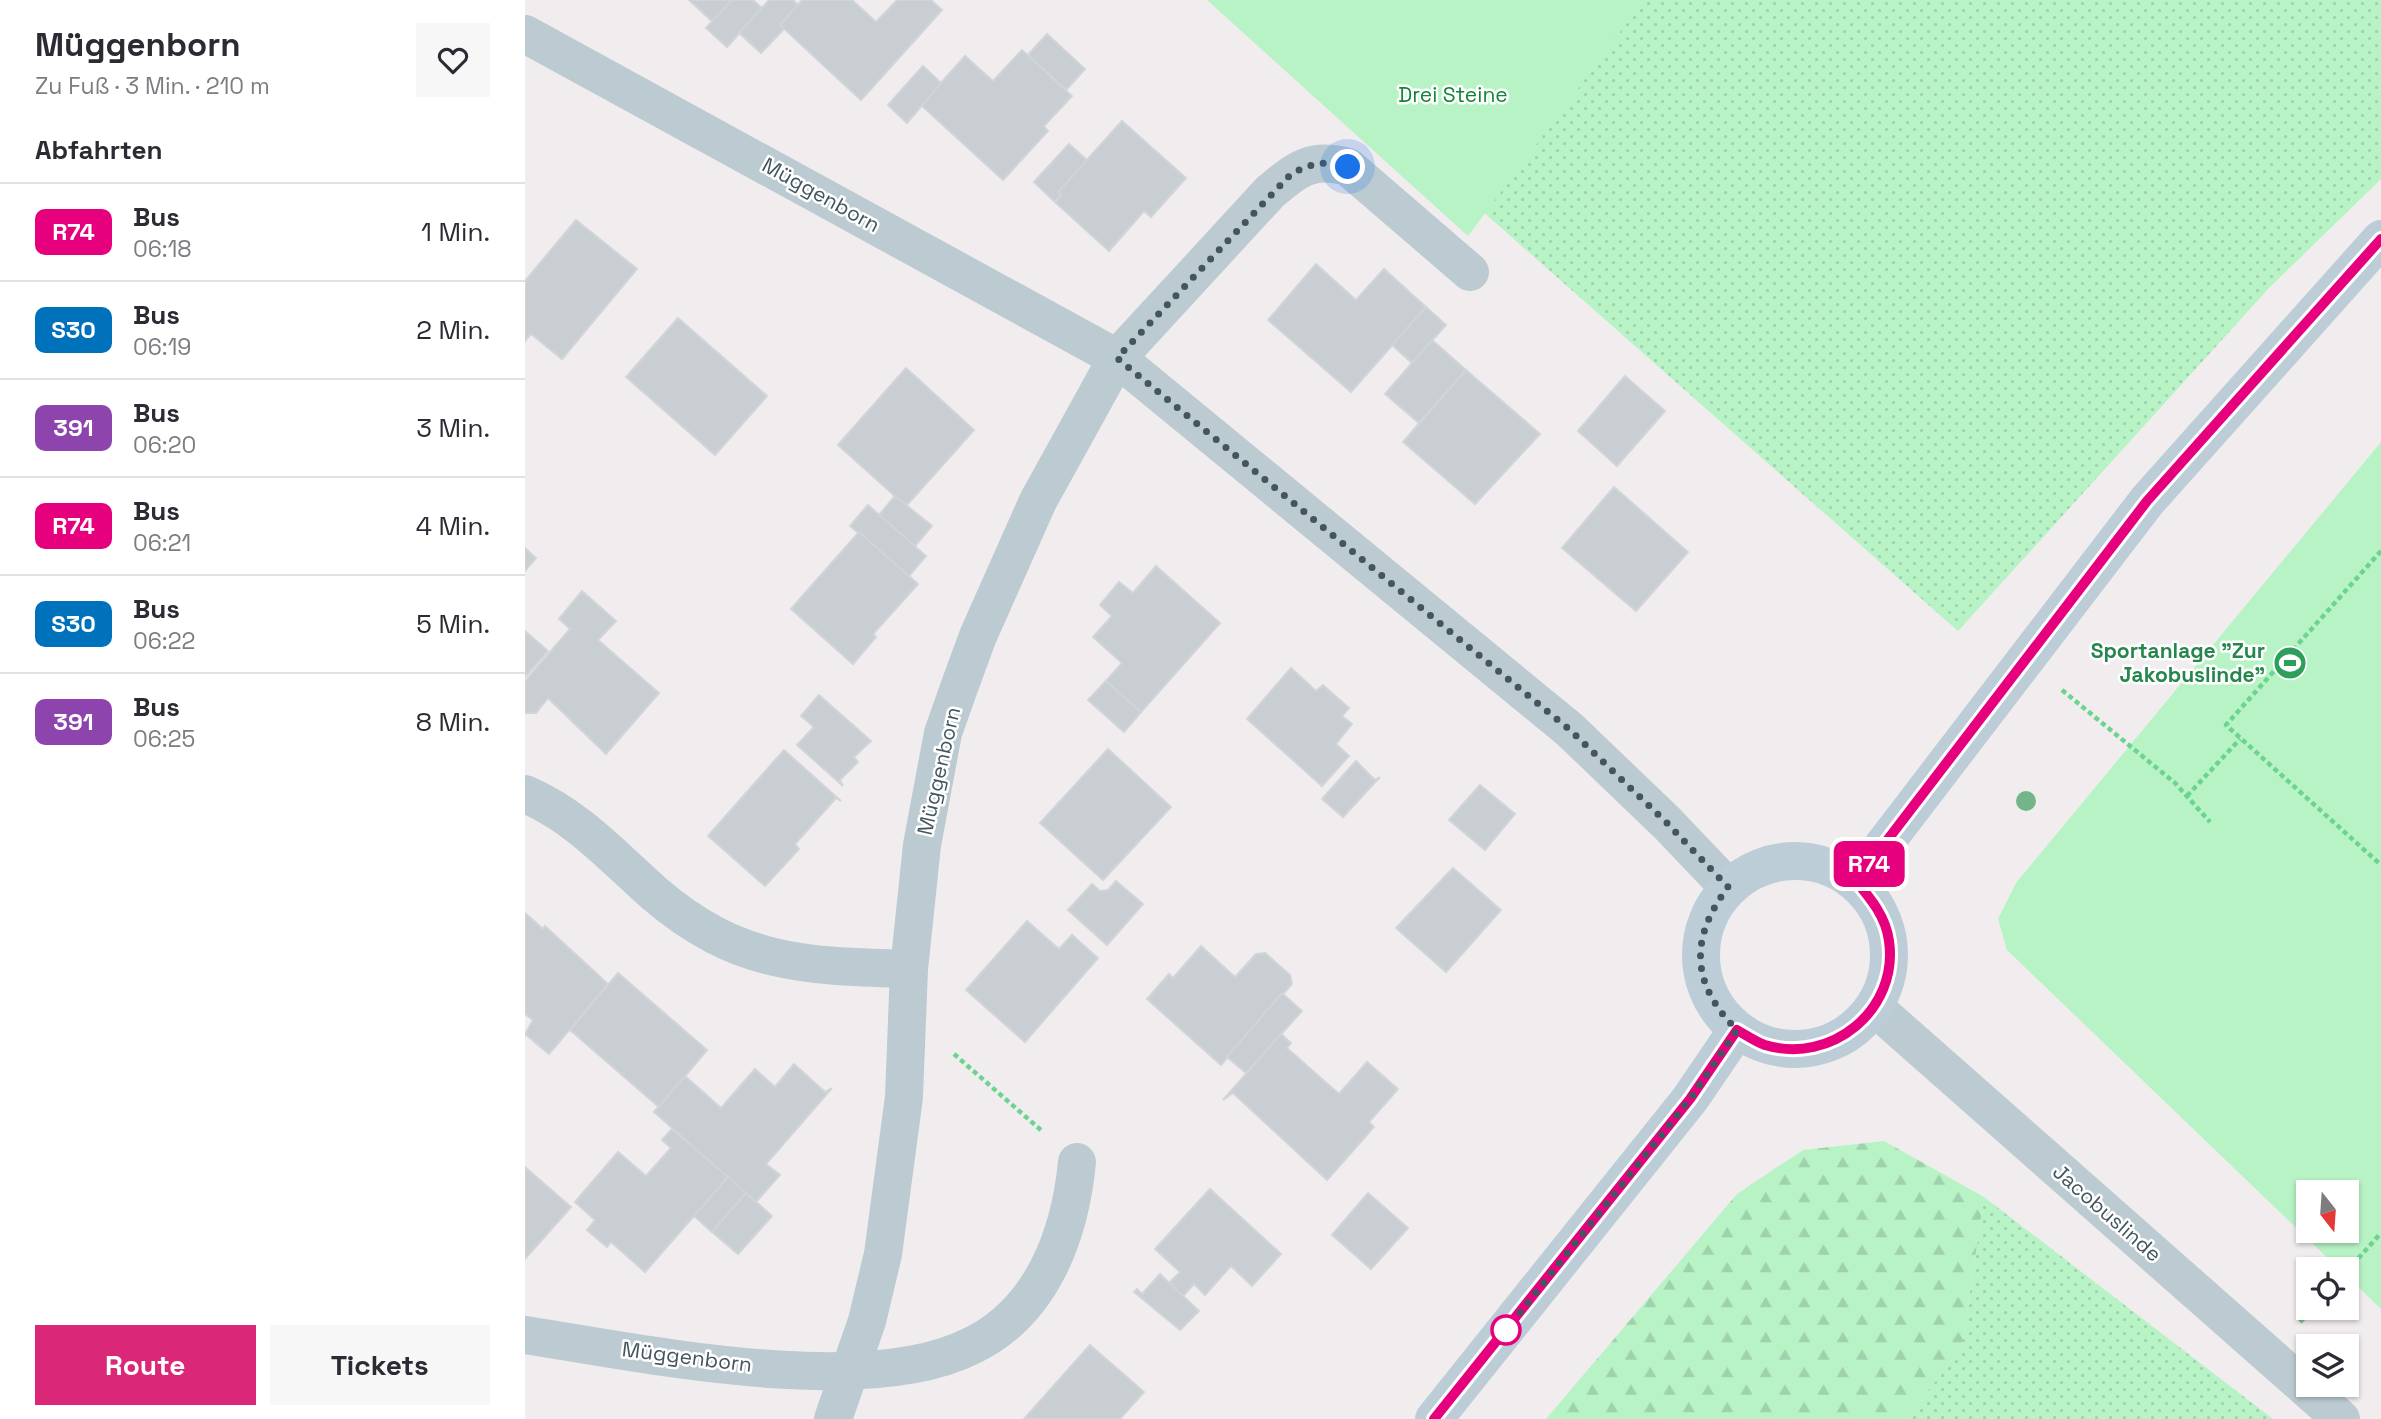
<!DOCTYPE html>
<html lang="de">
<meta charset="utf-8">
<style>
:root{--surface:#fff;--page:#f7f7f7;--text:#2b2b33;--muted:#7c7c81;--line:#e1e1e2;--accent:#db2777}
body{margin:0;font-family:"Space Grotesk",sans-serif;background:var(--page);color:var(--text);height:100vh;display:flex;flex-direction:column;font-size:26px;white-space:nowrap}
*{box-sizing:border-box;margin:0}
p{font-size:23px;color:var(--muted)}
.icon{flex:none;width:38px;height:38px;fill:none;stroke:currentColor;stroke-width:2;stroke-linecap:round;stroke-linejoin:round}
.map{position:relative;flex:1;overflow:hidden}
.panel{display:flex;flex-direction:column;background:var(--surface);width:525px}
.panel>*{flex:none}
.badge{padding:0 14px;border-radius:10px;font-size:24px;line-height:46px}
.needle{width:46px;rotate:163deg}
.fabs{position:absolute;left:1771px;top:1180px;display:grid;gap:14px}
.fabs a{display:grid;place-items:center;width:63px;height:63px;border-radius:0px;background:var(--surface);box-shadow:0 2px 5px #0004;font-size:35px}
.you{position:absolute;width:35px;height:35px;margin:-18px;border:5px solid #fff;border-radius:50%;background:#1a73e8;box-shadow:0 0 0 10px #1a73e833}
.map>.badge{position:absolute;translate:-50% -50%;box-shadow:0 0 0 4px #fff}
h2{padding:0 35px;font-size:26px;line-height:63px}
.round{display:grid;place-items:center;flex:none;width:74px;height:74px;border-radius:0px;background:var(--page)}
.head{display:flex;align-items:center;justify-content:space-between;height:119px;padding:0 35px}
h1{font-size:33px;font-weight:600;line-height:52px}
.primary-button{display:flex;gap:14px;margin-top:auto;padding:14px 35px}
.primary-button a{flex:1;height:80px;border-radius:0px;background:var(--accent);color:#fff;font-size:28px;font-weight:600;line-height:80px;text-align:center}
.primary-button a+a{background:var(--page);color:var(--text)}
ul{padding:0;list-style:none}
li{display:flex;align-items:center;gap:21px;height:98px;padding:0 35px;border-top:2px solid var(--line)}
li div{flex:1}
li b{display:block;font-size:26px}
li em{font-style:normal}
li .badge{min-width:77px;font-weight:700;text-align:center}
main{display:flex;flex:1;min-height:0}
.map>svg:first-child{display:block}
.grass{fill:url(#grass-dots)}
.forest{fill:url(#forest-firs)}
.park{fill:#b7f3c5;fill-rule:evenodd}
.building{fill:#c9ced3;stroke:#d1d5da;stroke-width:2}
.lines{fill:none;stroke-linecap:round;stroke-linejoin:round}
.path{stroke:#6bd490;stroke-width:4.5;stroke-dasharray:5 3.5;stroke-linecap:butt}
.street{stroke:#bccbd1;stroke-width:38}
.secondary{stroke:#bccdd7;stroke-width:38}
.tree{fill:#74b489}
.line-casing{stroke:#fff;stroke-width:16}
.line{stroke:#e6007e;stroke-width:10}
.walk{stroke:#44555d;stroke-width:7;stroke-dasharray:0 12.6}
.stop-dot{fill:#fff;stroke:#e6007e;stroke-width:3.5}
.labels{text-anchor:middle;stroke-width:5;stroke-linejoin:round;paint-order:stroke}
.park-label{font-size:21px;fill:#0e8537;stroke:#fff}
.street-label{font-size:21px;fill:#44555d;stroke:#fff}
.leisure-label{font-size:21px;font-weight:bold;fill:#27864d;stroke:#fff;text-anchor:end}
</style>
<main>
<section class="panel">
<div class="head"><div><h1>Müggenborn</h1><p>Zu Fuß · 3 Min. · 210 m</p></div><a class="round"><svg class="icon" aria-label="heart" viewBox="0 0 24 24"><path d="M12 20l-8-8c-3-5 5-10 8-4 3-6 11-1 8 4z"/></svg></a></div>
<h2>Abfahrten</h2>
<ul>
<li><span class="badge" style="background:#e6007e;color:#fff">R74</span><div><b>Bus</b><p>06:18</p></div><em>1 Min.</em></li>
<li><span class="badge" style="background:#0072bc;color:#fff">S30</span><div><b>Bus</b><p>06:19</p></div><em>2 Min.</em></li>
<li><span class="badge" style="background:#8e44ad;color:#fff">391</span><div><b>Bus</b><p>06:20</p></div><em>3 Min.</em></li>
<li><span class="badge" style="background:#e6007e;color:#fff">R74</span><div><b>Bus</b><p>06:21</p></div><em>4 Min.</em></li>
<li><span class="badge" style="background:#0072bc;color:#fff">S30</span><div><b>Bus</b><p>06:22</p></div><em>5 Min.</em></li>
<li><span class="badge" style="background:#8e44ad;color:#fff">391</span><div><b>Bus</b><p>06:25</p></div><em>8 Min.</em></li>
</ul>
<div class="primary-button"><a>Route</a><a>Tickets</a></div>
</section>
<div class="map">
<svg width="1856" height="1419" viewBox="0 0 1856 1419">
<defs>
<pattern id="grass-dots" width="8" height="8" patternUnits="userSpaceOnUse" patternTransform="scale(1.75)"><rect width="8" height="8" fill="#b7f3c5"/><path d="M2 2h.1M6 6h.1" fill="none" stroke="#9fd2ac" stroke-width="1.8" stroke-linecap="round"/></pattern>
<pattern id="forest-firs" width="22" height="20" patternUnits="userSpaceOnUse" patternTransform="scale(1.75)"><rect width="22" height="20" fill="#b7f3c5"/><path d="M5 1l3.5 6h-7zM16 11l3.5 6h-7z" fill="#9fd2ac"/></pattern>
</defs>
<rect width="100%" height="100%" fill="#f1edee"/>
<!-- grass -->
<g class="grass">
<polygon points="718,0 1856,0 1856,179 1744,288 1433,631"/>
<polygon points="1459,1197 1748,1419 1381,1419 1437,1347"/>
</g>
<!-- forest -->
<polygon class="forest" points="1359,1141 1459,1197 1437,1347 1381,1419 1021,1419 1212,1194 1278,1150"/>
<!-- park -->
<g class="park">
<polygon points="682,0 1119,0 943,236"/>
<path d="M1856 442V1309L1822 1276V1269H1814L1482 950 1473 919 1491 883ZM1783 1192H1822V1230H1783Z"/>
</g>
<!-- building -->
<g class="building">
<polygon points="164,0 207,0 188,22"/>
<polygon points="207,0 228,0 237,8 202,47 181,28"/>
<polygon points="244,0 268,0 273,5 255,25 259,29 236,53 214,33"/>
<polygon points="277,0 327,0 351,22 372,0 406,0 417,10 336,100 255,25"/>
<polygon points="522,34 560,69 541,90 503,55"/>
<polygon points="497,50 547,96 519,126 523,131 478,180 396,105 440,56 468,81"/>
<polygon points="398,66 416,83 382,123 363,105"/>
<polygon points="597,121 661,178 626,217 619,211 584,251 530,202 536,195 533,192"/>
<polygon points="544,144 562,160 533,192 536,195 530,202 509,182"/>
<polygon points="51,220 112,269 37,359 6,334 0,341 0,281"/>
<polygon points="791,264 831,300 859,269 901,307 826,392 743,320"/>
<polygon points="901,307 921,325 887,363 867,345"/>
<polygon points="153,318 242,396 190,455 101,377"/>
<polygon points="907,340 941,370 894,423 860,394"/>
<polygon points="381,368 449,430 381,506 313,445"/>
<polygon points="941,370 1015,434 950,504 878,442"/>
<polygon points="1100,376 1140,411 1092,466 1053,431"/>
<polygon points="1089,487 1163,552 1111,611 1037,548"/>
<polygon points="370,496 407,526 390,546 354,515"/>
<polygon points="343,505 401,556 384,576 325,526"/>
<polygon points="334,532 393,584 348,634 351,637 328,664 266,609"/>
<polygon points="0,548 11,558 0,571"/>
<polygon points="631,566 695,623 616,712 581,681 597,663 568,637 587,616 575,605 594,582 608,593"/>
<polygon points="57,591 91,621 73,640 134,693 81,754 23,698 11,713 0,713 0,681 45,629 34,619"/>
<polygon points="0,631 23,651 0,677"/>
<polygon points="766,668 791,691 798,685 824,708 817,716 827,724 811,744 824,756 797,786 722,719"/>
<polygon points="581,681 616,712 599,732 563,700"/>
<polygon points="294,695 346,741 329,757 333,762 315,780 318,786 272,745 289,727 276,716"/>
<polygon points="583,749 646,807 578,880 515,823"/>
<polygon points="259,750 316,801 311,798 270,844 274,849 240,886 183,836"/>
<polygon points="831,761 850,780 855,777 818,817 797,799"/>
<polygon points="955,785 990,814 960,850 924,820"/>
<polygon points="928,868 976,910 921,972 871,928"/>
<polygon points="591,881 618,904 582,945 543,910 567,884 575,891 583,890"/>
<polygon points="0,913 18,929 20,926 83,984 24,1054 0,1034 8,1020 0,1014"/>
<polygon points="502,921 534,949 547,935 573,958 500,1042 441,990"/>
<polygon points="676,946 710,977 731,954 740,953 765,975 767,984 696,1065 622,999 644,974 648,978"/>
<polygon points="93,973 182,1050 134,1107 45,1030"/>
<polygon points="757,993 777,1011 721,1073 702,1057"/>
<polygon points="756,1034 766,1043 762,1048 814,1094 842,1062 873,1089 844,1122 849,1127 802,1180 708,1093 698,1100"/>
<polygon points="269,1064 300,1092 307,1088 241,1164 255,1175 231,1202 129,1112 160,1076 196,1108 230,1069 250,1087"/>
<polygon points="147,1129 203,1177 120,1272 86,1242 82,1247 62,1230 70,1220 50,1202 93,1152 121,1176 146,1148 137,1140"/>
<polygon points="0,1167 46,1207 0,1259"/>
<polygon points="203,1177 221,1193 187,1232 169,1216"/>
<polygon points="685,1189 756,1254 727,1286 706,1266 680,1295 669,1284 658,1296 644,1283 655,1272 630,1249"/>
<polygon points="221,1193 247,1216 213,1254 187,1232"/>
<polygon points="843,1193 883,1228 846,1269 807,1235"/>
<polygon points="635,1274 674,1311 655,1330 609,1292 612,1289 617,1294"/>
<polygon points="565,1345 619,1392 595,1419 499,1419"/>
</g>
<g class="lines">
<!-- path -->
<g class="path">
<polyline points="1856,551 1701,725 1856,865"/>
<polyline points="1537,690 1650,783 1685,822"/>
<polyline points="1662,796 1715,739"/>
<polyline points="429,1054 517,1131"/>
<polyline points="1822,1271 1856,1233"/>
<polyline points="1775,1322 1789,1307"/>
</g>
<!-- street -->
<g class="street">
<polyline points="0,34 592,358 1045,730 1142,823 1203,887"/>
<path d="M0 794C52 816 88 857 130 894 213 965 280 966 384 969"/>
<polyline points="1349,1007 1816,1419"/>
<path d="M0 1335C117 1353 339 1400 446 1346 517 1312 545 1235 552 1162"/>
<path d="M308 1419 342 1321 358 1254 379 1097 384 969 397 845 418 733 435 685 453 636 513 501 592 358 745 192C772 169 787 157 823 167L945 272"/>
</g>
<!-- secondary -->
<g class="secondary">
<circle cx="1270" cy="955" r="94"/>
<polyline points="1331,881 1622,501 1856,239"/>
<polyline points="909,1419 1165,1099 1212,1030"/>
</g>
</g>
<!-- trees -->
<circle class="tree" cx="1501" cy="801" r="10"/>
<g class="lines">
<defs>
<path id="line" d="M909 1419 1165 1099 1212 1030C1221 1035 1231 1042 1240 1045 1306 1065 1374 1010 1364 941 1361 917 1346 899 1331 881L1622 501 1856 239"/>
</defs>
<!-- line casing -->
<use href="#line" class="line-casing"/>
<!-- line -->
<use href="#line" class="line"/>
<!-- walk -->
<path class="walk" d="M823 167C800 160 787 163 766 174L592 358 1045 730 1142 823 1203 887C1164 939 1166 984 1212 1030L1165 1099 981 1330"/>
</g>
<!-- icons -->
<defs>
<symbol id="stadium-disc" viewBox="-11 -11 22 22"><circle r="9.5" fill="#2e9e5b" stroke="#fff"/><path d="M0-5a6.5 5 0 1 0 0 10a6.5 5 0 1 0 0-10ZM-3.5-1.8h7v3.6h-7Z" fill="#fff"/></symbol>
</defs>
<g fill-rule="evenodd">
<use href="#stadium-disc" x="1746" y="644" width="38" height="38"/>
</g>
<!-- markers -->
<circle class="stop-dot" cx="981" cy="1330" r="14"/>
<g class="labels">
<!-- park labels -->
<g class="park-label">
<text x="928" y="102">Drei Steine</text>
</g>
<!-- street labels -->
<g class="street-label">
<text transform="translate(296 195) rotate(29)" y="7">Müggenborn</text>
<text transform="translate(414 771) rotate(-77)" y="7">Müggenborn</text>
<text transform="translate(1582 1213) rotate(41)" y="7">Jacobuslinde</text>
<text transform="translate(162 1357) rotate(7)" y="7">Müggenborn</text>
</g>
<!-- leisure labels -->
<g class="leisure-label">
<text x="1740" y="658">Sportanlage "Zur<tspan x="1740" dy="24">Jakobuslinde"</tspan></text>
</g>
</g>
</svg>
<div class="fabs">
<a><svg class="needle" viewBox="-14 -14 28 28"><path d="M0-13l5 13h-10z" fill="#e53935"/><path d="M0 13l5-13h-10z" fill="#7c7c81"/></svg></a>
<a><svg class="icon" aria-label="locate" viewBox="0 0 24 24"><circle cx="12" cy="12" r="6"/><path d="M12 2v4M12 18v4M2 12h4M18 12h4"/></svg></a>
<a><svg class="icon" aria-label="layers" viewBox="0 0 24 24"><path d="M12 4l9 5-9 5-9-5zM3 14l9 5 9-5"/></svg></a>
</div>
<div class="you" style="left:823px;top:167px"></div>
<b class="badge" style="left:1344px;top:864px;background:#e6007e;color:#fff">R74</b>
</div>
</main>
